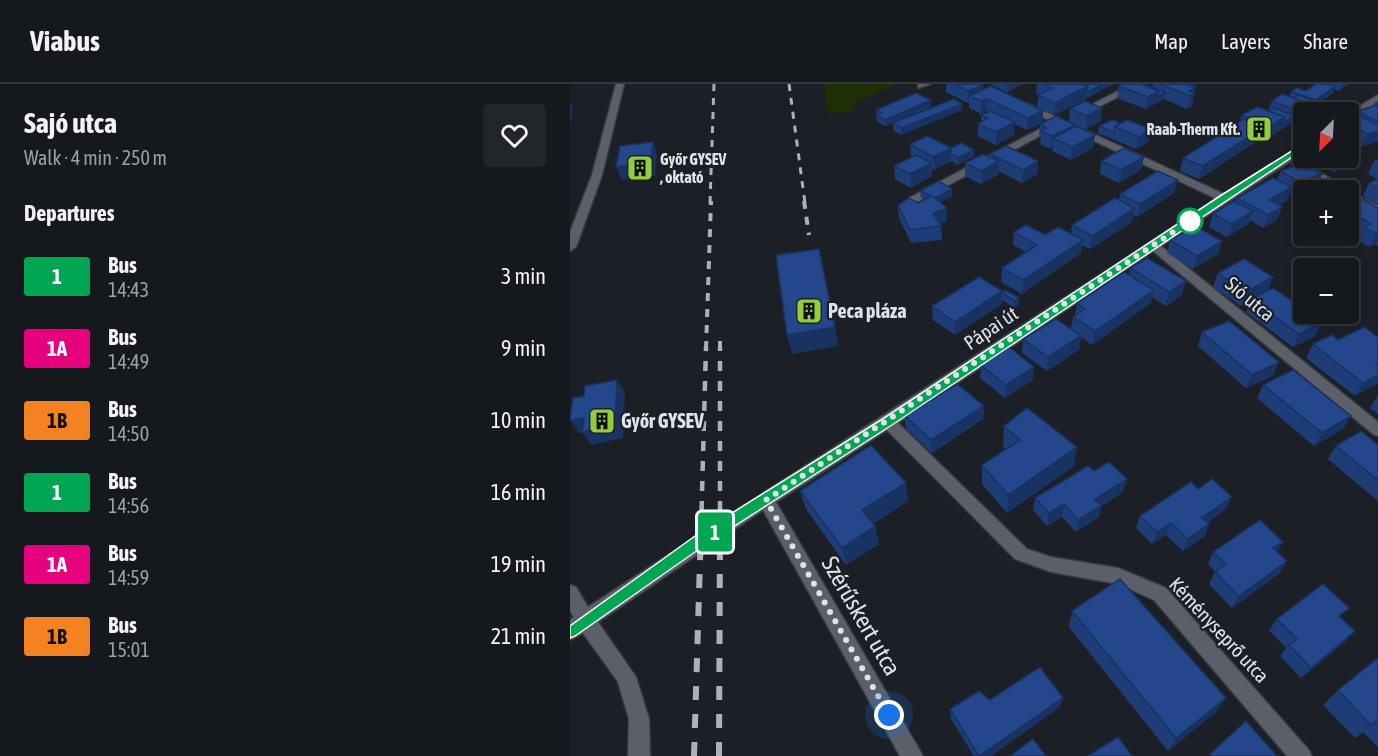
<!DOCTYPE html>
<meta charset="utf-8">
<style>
:root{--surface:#15181c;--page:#222529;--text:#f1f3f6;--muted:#9da0a3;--line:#34373b}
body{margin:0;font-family:"Asap Condensed",sans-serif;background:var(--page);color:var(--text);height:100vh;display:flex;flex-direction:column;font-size:22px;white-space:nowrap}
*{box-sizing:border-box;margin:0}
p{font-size:20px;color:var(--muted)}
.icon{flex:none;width:33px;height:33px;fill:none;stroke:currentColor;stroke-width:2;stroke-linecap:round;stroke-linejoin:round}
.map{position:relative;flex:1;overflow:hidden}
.details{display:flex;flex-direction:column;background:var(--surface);width:570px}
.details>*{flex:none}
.badge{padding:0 12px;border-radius:4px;font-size:21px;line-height:39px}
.needle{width:39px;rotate:204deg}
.fabs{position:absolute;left:723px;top:18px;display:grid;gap:12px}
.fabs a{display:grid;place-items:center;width:66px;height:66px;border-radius:6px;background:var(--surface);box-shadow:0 3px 9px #0003,0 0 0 2px var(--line);font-size:30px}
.you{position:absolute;width:30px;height:30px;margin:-15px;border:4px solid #fff;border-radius:50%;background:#1a73e8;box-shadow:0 0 0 9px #1a73e833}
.map>.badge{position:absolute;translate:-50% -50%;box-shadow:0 0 0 3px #fff}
h2{padding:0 24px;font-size:22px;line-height:54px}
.round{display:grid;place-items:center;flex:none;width:63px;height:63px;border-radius:6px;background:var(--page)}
.head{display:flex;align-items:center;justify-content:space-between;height:102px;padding:0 24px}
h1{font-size:28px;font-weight:700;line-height:45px}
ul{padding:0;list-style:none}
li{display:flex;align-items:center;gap:18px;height:72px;padding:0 24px}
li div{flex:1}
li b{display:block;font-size:22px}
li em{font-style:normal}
li .badge{min-width:66px;font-weight:700;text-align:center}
header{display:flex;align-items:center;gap:36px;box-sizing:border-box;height:84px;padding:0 30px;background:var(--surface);border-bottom:2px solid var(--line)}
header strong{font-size:28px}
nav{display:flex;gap:33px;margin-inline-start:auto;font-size:21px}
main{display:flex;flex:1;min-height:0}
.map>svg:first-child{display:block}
.green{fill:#1e3003}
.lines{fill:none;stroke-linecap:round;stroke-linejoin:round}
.minor-casing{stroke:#373a3e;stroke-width:3}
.minor{fill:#5b6068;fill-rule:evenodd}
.rail-far3{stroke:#adb0b5;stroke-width:3;stroke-dasharray:7 7;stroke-linecap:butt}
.rail-far2{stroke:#adb0b5;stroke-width:4;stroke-dasharray:8 8;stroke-linecap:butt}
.rail-far1{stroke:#adb0b5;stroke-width:4.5;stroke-dasharray:10 10;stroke-linecap:butt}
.rail{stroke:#adb0b5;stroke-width:6;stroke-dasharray:14 14;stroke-linecap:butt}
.wall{fill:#1e3d77}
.shaded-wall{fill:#183261}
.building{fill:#23478a;stroke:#183261;stroke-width:1.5}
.line{fill:#00a651;stroke:#fff;stroke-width:1.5}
.walk{stroke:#dfe2e6;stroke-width:6;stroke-dasharray:0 10.8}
.stop-dot{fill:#fff;stroke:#00a651;stroke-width:3}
.labels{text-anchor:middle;stroke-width:4.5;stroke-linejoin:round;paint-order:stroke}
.far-poi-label{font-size:16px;font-weight:bold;fill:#dfe2e6;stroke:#1c2026;text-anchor:end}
.street-label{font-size:20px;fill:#dfe2e6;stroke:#1c2026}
.poi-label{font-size:20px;font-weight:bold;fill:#dfe2e6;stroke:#1c2026;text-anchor:start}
.near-street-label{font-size:24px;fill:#dfe2e6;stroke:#1c2026}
</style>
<header>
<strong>Viabus</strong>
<nav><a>Map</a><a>Layers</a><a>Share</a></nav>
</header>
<main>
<section class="details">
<div class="head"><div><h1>Sajó utca</h1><p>Walk · 4 min · 250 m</p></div><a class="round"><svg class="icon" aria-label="heart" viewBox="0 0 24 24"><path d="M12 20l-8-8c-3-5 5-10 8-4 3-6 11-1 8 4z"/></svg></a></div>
<h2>Departures</h2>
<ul>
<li><span class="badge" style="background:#00a651;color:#fff">1</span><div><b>Bus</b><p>14:43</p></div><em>3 min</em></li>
<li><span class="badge" style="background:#e6007e;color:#fff">1A</span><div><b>Bus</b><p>14:49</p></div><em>9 min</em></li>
<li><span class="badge" style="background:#f58220;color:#111">1B</span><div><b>Bus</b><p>14:50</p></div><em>10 min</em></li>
<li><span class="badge" style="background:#00a651;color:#fff">1</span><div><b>Bus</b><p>14:56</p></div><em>16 min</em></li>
<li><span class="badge" style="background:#e6007e;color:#fff">1A</span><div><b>Bus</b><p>14:59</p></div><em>19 min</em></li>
<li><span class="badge" style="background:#f58220;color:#111">1B</span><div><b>Bus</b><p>15:01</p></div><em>21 min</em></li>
</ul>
</section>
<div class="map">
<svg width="808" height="672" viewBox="0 0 808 672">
<rect width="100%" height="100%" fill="#1c2026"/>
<!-- green -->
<polygon class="green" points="254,0 326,0 286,18 281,28 259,29"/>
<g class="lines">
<defs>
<g id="minor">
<polygon points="46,0 54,0 32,91 6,163 0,167 0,148 22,91"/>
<polygon points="348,0 361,0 348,4"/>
<polygon points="562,0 573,0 511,32 503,30"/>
<polygon points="808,11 808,18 778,37 778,29"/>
<polygon points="456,19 654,110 734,60 734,68 591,162 808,338 808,352 803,350 583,167 328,339 457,465 481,473 548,484 596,504 738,665 742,672 717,672 584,516 548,500 481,488 445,475 317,346 206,418 353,672 330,672 193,426 28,538 66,593 79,635 80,672 58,672 59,635 48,598 13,549 0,556 0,536 4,533 0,527 0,501 6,503 18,523 647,115 490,41 347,118 339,118 339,114 483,38 453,24 453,20"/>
<polygon points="735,80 777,104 778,106 766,106 731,85 730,83"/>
<polygon points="778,107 808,122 808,130 778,115"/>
</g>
</defs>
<!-- minor casing -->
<use href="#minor" class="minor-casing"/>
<!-- minor -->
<use href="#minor" class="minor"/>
<!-- rail-far3 -->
<g class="rail-far3">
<polyline points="219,0 235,119"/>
<polyline points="140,119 144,0"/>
</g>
<!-- rail-far2 -->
<g class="rail-far2">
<polyline points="234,117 239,151"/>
<polyline points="136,265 141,117"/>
<polyline points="150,265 150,257"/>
</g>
<!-- rail-far1 -->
<g class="rail-far1">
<polyline points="131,447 136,263"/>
<polyline points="150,447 150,263"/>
</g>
<!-- rail -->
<g class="rail">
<polyline points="124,672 131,445"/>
<polyline points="149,672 150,445"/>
</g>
</g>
<!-- wall -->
<g class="wall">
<polygon points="376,0 412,0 413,1 413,6 473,27 472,39 457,46 445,40 444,51 426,61 408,52 408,40 411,38 411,31 418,28 417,27 411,30 399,24 399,19 398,19 376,8"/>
<polygon points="420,0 453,0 437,8"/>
<polygon points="467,0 544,0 534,5 533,4 532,6 519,13 517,13 516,15 484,31 467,23 469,10 466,9"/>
<polygon points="583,0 626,0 622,22 617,25 594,15 576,25 547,14 549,2 583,3"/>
<polygon points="746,0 778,0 769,7 764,5 763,9 744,23 743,22 742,24 734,28 733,32 696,55 690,53 690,55 629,95 610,87 613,74 670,37 672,31 698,27 702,17 719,13 721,8 736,7"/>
<polygon points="808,17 808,57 791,63 778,56 778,37 784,36 788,27 804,22 805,18"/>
<polygon points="392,20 392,26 331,51 323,46 323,39 316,42 307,38 306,26 361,23 327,38"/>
<polygon points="500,25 531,37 516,45 499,37"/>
<polygon points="542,36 578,58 566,65 528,49 529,42"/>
<polygon points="470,40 505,41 504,43 525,51 523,64 501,76 482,67 483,64 481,65 470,60 471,53 469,53"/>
<polygon points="340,60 381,64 404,72 388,81 381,77 364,86 362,85 362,92 341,104 325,95 324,82 341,73"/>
<polygon points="420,70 468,77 467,90 452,99 429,87 429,90 411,100 395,92 395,79 420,73"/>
<polygon points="738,74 778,74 782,75 764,88 736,77"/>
<polygon points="808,75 808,121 793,112 799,99 807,95 798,90 804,77"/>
<polygon points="531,77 571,86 549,99 530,90"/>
<polygon points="711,87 747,103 736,106 734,106 724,111 720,109 717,116 709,121 712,123 707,136 693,144 680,136 678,140 657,153 639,143 643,130 665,118 667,114 707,96"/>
<polygon points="350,107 382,112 370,118 377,124 377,137 370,140 371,142 372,156 341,159 329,134 328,121 348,119 355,116 351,114"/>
<polygon points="604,109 567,133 563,131 562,138 520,165 512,161 511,169 452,210 431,198 432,184 456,168 443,161 444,148 475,151 501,150 502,141 549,117 550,110"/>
<polygon points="778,121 808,124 808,162 806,160 799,163 788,156 790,151 787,149 776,154 772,152 778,152"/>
<polygon points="600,156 652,157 648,170 623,185 597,169"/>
<polygon points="560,184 612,211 596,222 582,213 581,219 522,261 511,253 509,266 477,287 452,269 453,255 501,245 503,233 505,231 507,219 559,191"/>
<polygon points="648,189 698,207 745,252 723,263 676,228 681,216 671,222 643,203"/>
<polygon points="432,208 449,214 449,221 445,224 432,216 432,220 385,251 363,236 362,222"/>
<polygon points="632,248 703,292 676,304 628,262"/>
<polygon points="808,253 808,299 785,312 736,274 743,260 768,256"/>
<polygon points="411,281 463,296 435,314 410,294"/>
<polygon points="693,301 773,345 744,362 687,314"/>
<polygon points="808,311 808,330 800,324"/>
<polygon points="414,322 413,335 362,369 336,345 335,332"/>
<polygon points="434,342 507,363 504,382 437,429 412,400 412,381 436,365 433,362"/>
<polygon points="808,361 808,417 758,375 766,362"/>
<polygon points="524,387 553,408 532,422 529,433 506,448 492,433 477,442 463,426 465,414"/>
<polygon points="336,399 338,417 303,440 305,442 309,460 276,481 236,425 230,407"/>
<polygon points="628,405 656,425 638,438 635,452 613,467 596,451 582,460 566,444 570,432"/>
<polygon points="643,468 707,468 710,489 662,524 639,500 645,488 638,480"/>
<polygon points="502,527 646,628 598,667 499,543"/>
<polygon points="771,534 775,558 731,594 710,572 716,564 699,546 707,535"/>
<polygon points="808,574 808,663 793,648 785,654 753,621 768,606"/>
<polygon points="420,616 490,623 421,672 404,672 381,635 380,625"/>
</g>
<!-- shaded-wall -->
<g class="shaded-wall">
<polygon points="437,0 453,0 437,8"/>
<polygon points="533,0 532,6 519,13 519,7"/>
<polygon points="535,0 544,0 534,5"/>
<polygon points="615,0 626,0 622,22 617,25 620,12"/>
<polygon points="772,0 778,0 769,7 772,1"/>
<polygon points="413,1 413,13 399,12 399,19 398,19 398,7"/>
<polygon points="518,2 516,15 484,31 485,19"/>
<polygon points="765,2 763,9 744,23 746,16"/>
<polygon points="589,7 587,19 576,25 578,13"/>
<polygon points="595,8 594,15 587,19 588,13"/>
<polygon points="417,15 417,27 411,30 411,17"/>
<polygon points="361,16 361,23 316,42 315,36"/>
<polygon points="744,17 742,24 734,28 733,32 696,55 700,42 715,33 724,32 726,26 737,19"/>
<polygon points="0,18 3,25 0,37"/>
<polygon points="392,20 392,26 331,51 331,44"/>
<polygon points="532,24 531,37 516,45 517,32"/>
<polygon points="473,27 472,39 457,46 458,34"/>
<polygon points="445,38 444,51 426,61 426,48"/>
<polygon points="505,41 503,53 483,54 483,64 481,65 482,52"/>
<polygon points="694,43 690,55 629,95 633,82"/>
<polygon points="581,45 578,58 566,65 569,53"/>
<polygon points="808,47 808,57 791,63 797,50"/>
<polygon points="525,51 523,64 501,76 502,63"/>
<polygon points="83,58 87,71 85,92 52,96 46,83"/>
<polygon points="788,62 782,75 764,88 769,75 772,74 778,74 778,69"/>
<polygon points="381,64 381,77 364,86 363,73"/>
<polygon points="404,66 404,72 388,81 388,74"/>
<polygon points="574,73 571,86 549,99 551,86"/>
<polygon points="429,77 429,90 411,100 411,87"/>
<polygon points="468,77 467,90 452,99 453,86"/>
<polygon points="362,79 362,92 341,104 340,90"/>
<polygon points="752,90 747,103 736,106 734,106 734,108 724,111 729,98"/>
<polygon points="608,96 604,109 567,133 570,120"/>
<polygon points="722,103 717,116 694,129 699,116"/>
<polygon points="382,105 382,112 365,121 364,115"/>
<polygon points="712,123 707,136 693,144 698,131"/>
<polygon points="377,124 377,137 363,143 363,129"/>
<polygon points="564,124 562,138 520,165 522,152"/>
<polygon points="683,127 678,140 657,153 662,140"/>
<polygon points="793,135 787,149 776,154 777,152 778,152 778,148 782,140"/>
<polygon points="808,149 808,156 806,160 799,163 806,150"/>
<polygon points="513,156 511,169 452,210 453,196"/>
<polygon points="652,157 648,170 623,185 627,172"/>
<polygon points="703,193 698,207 681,215 681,216 671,222 676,208"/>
<polygon points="616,197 612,211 596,222 599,208"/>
<polygon points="584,206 581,219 522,261 525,247"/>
<polygon points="432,207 432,220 385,251 385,238"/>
<polygon points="449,214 449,221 445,224 445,217"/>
<polygon points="752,238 745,252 723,263 729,250"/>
<polygon points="265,243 268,262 222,270 217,251"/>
<polygon points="511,252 509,266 477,287 478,273"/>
<polygon points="709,278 703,292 676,304 682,291"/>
<polygon points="464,283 463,296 435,314 436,301"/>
<polygon points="808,291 807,300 785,312 793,299"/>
<polygon points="47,296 55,309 53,354 21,361 13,349 9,349 0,336"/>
<polygon points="414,322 413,335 362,369 361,356"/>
<polygon points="781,332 773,345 744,362 752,349"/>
<polygon points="507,363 504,382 437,429 438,411"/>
<polygon points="557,395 553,408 532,422 529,433 506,448 508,436 524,416"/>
<polygon points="336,399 338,417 296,444 292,426"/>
<polygon points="662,413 656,425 626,447 631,434"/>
<polygon points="494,420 492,433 477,442 479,429"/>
<polygon points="601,439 596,451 582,460 587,448"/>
<polygon points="640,439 635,452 613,467 618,455"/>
<polygon points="305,442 309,460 276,481 272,464"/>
<polygon points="713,458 706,470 703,464"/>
<polygon points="717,477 710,489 662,524 669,512"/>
<polygon points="785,547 775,558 731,594 741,584"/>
<polygon points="493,614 490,623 421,672 409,672"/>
<polygon points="656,614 646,628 598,667 606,654"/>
</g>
<!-- building -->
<g class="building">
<polygon points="384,0 412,0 413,1 398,7"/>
<polygon points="473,0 512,0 518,2 485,19 468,11 483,4"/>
<polygon points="512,0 533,0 519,7 517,6 518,2"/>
<polygon points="552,0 571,0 589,7 578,13 549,2"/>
<polygon points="571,0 574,0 595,8 588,13 589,7"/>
<polygon points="590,0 615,0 625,4 619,7 625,10 620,12"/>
<polygon points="746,0 757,0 765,2 746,16 721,8 727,4 736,7"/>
<polygon points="421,2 473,27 458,34 417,15 411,17 399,12"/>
<polygon points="346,9 361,16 315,36 306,31 312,29 306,26"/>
<polygon points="712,10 737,19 726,26 702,17"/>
<polygon points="728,11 744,17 736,23 737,19 724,14"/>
<polygon points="384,15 392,20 331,44 323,39"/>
<polygon points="515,17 532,24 517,32 500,25"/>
<polygon points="806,21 808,22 808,38 788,27"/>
<polygon points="687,23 715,33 700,42 672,31"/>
<polygon points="704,24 724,32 712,39 715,33 699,27"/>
<polygon points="420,27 445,38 426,48 408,40 418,34 411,31"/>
<polygon points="486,32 505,41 482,52 471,47 477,44 470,40"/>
<polygon points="792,33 808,41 808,47 797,50 778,40 778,37"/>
<polygon points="674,35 694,43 633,82 613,74"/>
<polygon points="542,36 550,39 545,43 544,49 529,42"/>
<polygon points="557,36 581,45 569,53 545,43"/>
<polygon points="506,42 525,51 502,63 483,54"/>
<polygon points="357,52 381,64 363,73 340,60"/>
<polygon points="83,58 80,79 46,83 50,62"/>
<polygon points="778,58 788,62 778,69"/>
<polygon points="391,59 404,66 388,74 381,70 381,64"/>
<polygon points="436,62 468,77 453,86 420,70"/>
<polygon points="554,64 574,73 551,86 531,77"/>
<polygon points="413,70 429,77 411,87 395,79"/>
<polygon points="346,71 362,79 340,90 324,82"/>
<polygon points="733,79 752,90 729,98 711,87"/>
<polygon points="588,87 608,96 570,120 550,110"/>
<polygon points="703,94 722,103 699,116 712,123 698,131 667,114"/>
<polygon points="808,95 808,104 799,99"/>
<polygon points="368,97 382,105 365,114 350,107"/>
<polygon points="362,112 377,124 363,129 371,142 340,146 328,121 339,114 348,119"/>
<polygon points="545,114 564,124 522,152 502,141"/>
<polygon points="793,115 808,124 808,149 806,150 794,143 801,140 793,135 782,140 778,138 778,129 786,126 778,121"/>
<polygon points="664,117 683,127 662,140 643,130"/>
<polygon points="456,141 475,151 488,143 513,156 453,196 432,184 467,161 444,148"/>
<polygon points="625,142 652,157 627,172 600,156"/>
<polygon points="249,165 265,243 217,251 206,171"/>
<polygon points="577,174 616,197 599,208 560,184"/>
<polygon points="674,175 703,193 676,208 648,189"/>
<polygon points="554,188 584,206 525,247 503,233 515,225 507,219"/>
<polygon points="409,193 432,207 385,238 362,222"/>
<polygon points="703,204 734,225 734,230 739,230 752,238 729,250 681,215"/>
<polygon points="435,206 449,214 445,217 432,209 432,208"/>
<polygon points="486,235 511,252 478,273 453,255"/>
<polygon points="659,237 709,278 682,291 632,248"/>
<polygon points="794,243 808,253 808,278 806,279 808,281 808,291 793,299 743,260 762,251 768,256"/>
<polygon points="439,263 464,283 436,301 411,281"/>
<polygon points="723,286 781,332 752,349 693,301"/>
<polygon points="47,296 45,341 12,348 14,334 0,336 3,314 14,312 15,302"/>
<polygon points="387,300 414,322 361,356 335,332"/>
<polygon points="457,324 507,363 438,411 412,381 450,356 434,342"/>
<polygon points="791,347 808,361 808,396 766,362"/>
<polygon points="301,361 336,399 292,426 305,442 272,464 230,407"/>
<polygon points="539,378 557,395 524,416 532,421 508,436 494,420 479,429 465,414 518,382 524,387"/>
<polygon points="642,395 662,413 631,434 640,439 618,455 601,439 587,448 570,432 621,398 628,405"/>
<polygon points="690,436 713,458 703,464 717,477 669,512 645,488 656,480 643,468"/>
<polygon points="550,495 656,614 606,654 502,527"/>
<polygon points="753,500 779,524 769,532 785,547 741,584 719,561 727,555 707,535"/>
<polygon points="808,574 808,635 801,641 768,606"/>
<polygon points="470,583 493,614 409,672 380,625 409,607 420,616"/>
<polygon points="676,637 707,672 642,672 640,670"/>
<polygon points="548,653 562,672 518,672"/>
<polygon points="463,655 476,672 440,672"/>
</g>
<!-- line -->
<polygon class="line" points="731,61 737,63 322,341 135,461 5,552 0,554 0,542 125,452 314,334 650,112"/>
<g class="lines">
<!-- walk -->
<polyline class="walk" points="319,631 196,416 620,137"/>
</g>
<!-- icons -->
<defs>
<symbol id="building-square" viewBox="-11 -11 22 22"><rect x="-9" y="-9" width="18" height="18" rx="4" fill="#93cc3d" stroke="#1c2026"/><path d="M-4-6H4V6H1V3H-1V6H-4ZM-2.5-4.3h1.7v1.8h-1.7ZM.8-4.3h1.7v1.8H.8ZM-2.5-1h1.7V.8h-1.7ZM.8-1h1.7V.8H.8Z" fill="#111"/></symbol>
</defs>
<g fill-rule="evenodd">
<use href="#building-square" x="674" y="30" width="30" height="30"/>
<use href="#building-square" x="55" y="69" width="30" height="30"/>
<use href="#building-square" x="224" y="212" width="30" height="30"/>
<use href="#building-square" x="17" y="322" width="30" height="30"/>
</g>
<!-- markers -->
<circle class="stop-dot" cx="620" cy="137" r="12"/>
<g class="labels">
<!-- far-poi labels -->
<g class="far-poi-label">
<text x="670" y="51">Raab-Therm Kft.</text>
<text x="90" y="81" text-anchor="start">Győr GYSEV<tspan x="90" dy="18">, oktató</tspan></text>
</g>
<!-- street labels -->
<g class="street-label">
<text transform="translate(680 215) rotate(40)" y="7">Sió utca</text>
<text transform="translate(421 244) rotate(-34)" y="7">Pápai út</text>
<text transform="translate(649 546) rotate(47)" y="7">Kéményseprő utca</text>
</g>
<!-- poi labels -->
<g class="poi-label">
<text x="258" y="234">Peca pláza</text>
<text x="51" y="344">Győr GYSEV</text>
</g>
<!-- near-street labels -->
<g class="near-street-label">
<text transform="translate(291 532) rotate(60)" y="8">Szérűskert utca</text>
</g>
</g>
</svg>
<div class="fabs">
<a><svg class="needle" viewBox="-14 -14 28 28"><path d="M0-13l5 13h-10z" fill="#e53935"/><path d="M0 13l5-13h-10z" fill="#9da0a3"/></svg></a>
<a>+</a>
<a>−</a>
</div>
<div class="you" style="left:319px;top:631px"></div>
<b class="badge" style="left:145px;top:448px;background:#00a651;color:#fff">1</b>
</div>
</main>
